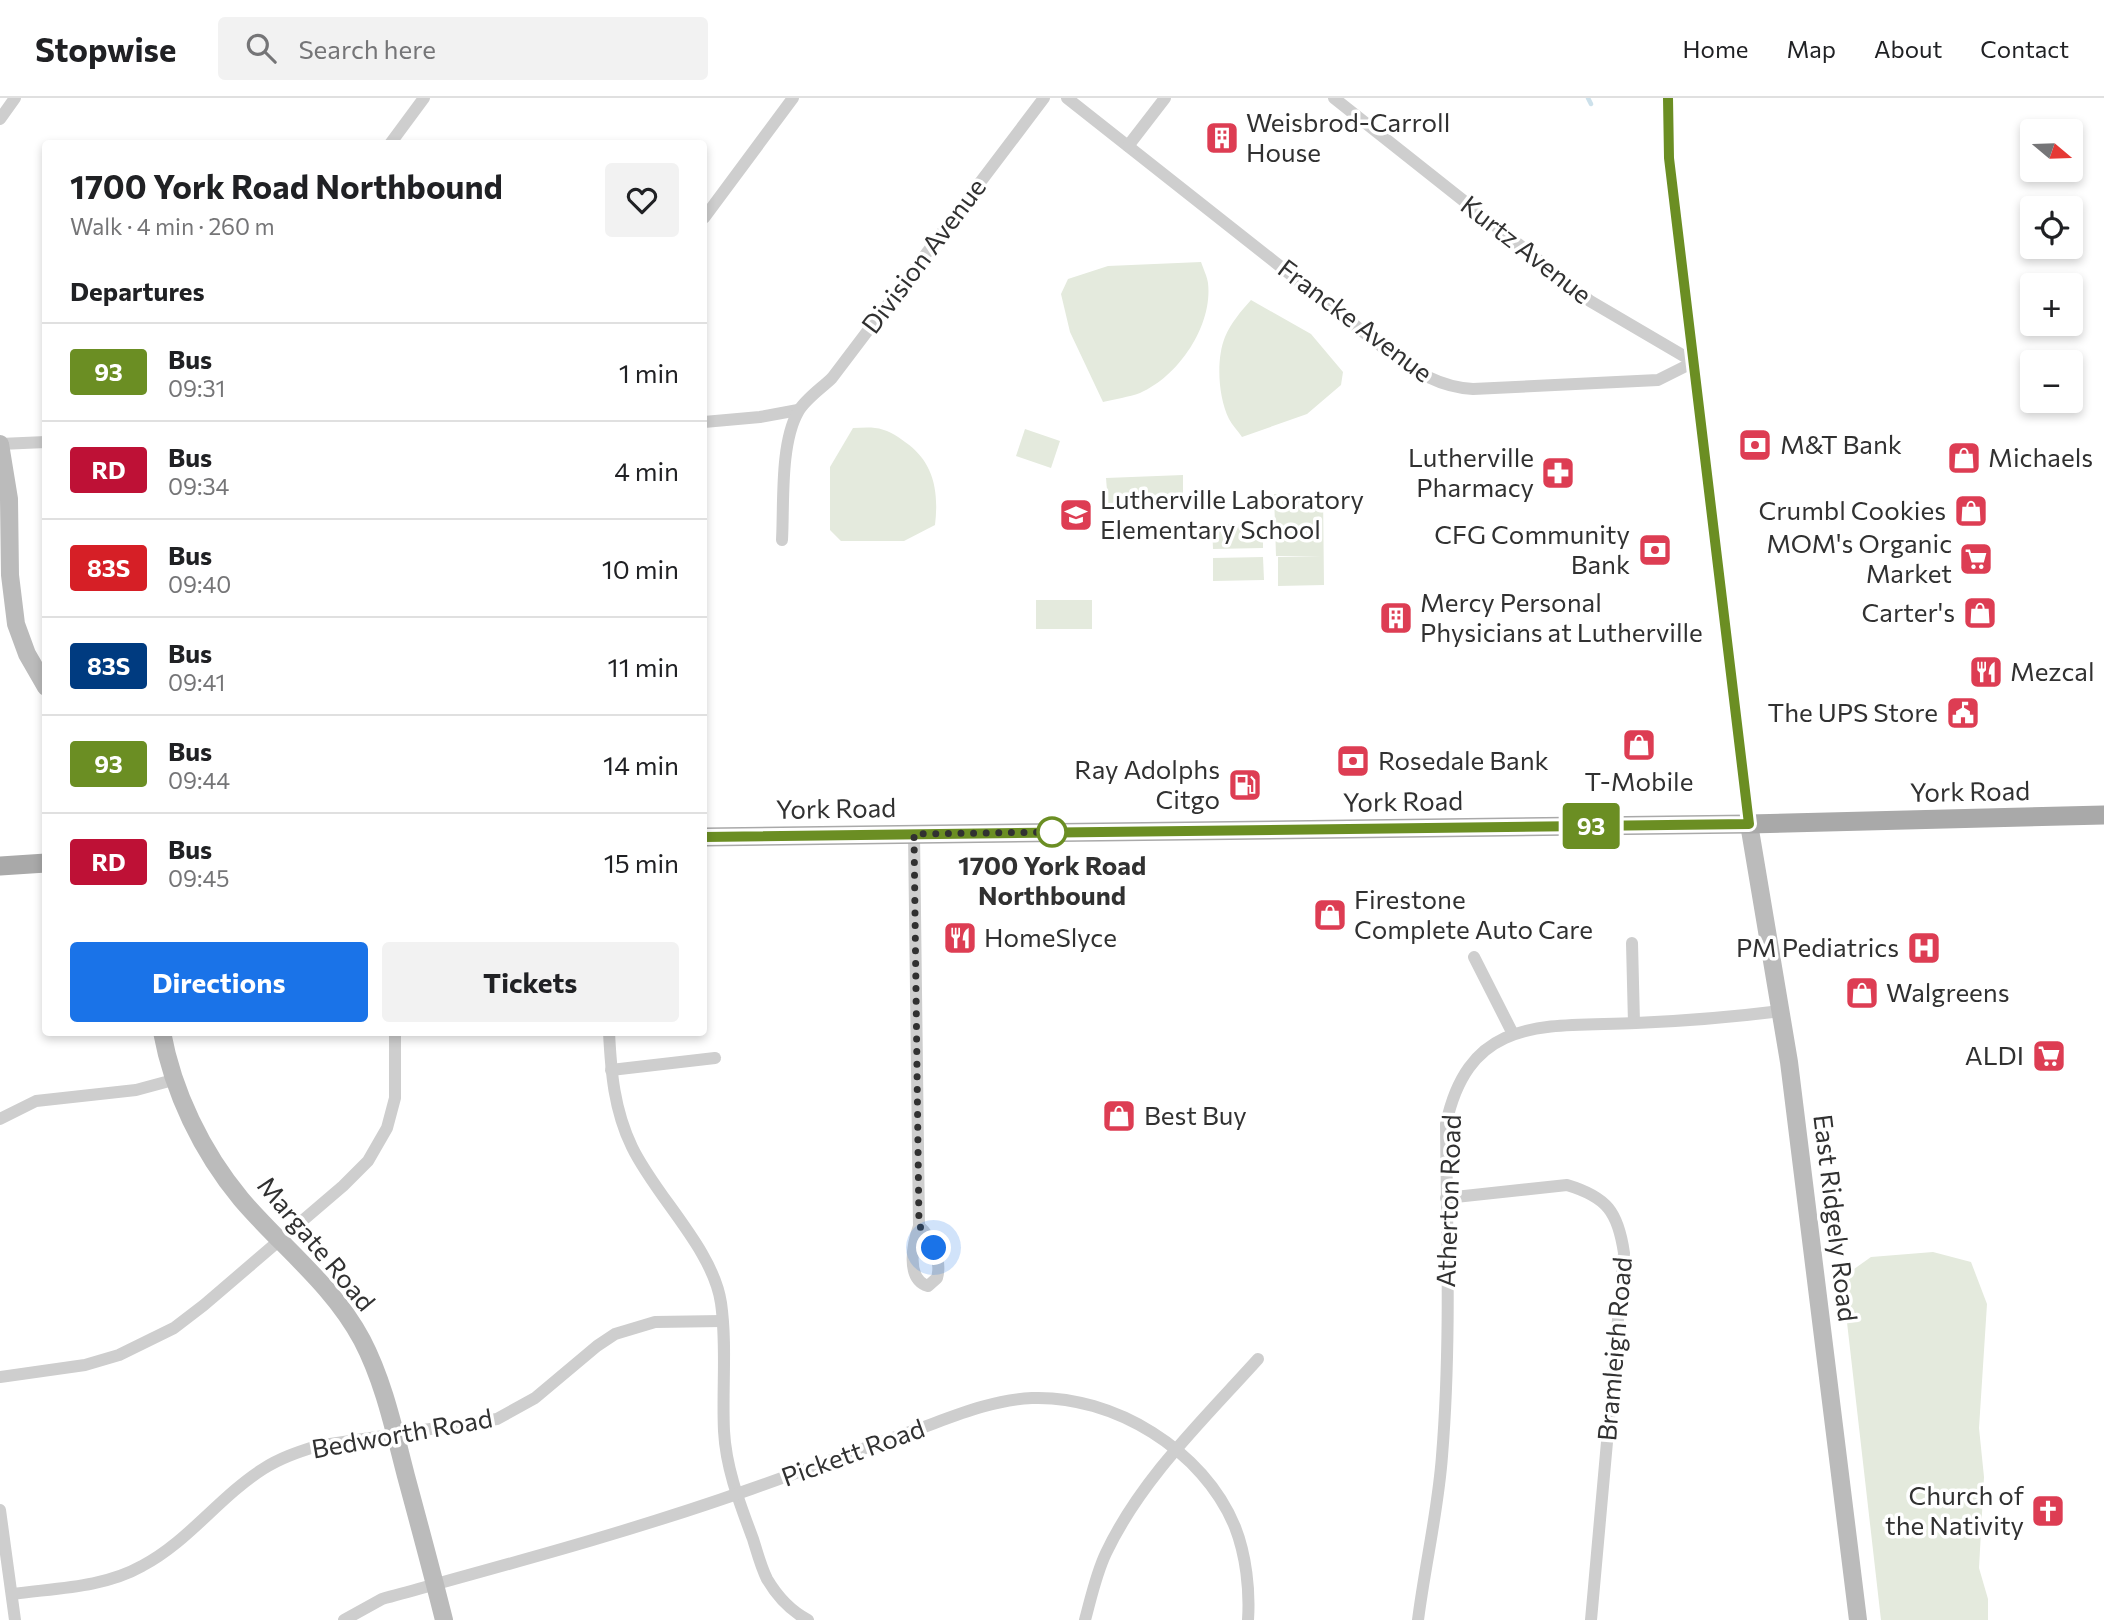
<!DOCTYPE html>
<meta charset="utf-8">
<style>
:root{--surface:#fff;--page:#f2f2f2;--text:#202124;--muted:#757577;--line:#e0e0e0;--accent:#1a73e8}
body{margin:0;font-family:Commissioner,sans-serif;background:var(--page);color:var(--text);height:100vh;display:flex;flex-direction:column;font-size:26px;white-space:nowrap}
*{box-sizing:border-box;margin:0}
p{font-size:23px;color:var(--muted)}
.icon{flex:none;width:38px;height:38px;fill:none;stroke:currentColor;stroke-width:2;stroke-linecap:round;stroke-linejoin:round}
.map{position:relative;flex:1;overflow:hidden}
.details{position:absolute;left:42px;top:42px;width:665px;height:896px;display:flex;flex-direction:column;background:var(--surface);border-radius:7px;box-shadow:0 4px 10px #0003}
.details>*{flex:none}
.badge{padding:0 14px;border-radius:5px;font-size:24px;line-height:46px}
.needle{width:46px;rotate:109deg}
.controls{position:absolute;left:2020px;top:21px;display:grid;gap:14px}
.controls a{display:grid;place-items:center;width:63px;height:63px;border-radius:7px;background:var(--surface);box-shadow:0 4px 10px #0003;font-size:35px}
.you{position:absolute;width:35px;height:35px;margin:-18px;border:5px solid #fff;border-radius:50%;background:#1a73e8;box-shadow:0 0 0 10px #1a73e833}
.map>.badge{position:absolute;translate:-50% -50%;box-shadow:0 0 0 4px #fff}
h2{padding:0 28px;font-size:26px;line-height:63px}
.round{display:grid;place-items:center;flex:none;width:74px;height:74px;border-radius:7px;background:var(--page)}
.head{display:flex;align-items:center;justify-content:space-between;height:119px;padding:0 28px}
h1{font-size:33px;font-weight:700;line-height:52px}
.cta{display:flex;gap:14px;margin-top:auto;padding:14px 28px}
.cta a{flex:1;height:80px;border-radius:7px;background:var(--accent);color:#fff;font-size:28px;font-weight:700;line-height:80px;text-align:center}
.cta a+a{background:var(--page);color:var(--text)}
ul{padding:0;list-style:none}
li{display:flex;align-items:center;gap:21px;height:98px;padding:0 28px;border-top:2px solid var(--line)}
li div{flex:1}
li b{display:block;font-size:26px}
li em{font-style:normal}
li .badge{min-width:77px;font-weight:700;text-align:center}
header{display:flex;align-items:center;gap:42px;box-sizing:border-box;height:98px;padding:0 35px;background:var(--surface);border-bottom:2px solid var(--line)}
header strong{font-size:33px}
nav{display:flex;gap:38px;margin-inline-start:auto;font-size:24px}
.search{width:490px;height:63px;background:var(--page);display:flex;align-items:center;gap:18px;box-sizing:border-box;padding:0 24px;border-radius:7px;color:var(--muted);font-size:26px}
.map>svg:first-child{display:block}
.green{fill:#e4eadd}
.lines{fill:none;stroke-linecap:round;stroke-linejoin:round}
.stream{stroke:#cde1eb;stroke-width:4.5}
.street{stroke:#cecece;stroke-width:12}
.secondary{stroke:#bbb;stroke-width:18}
.primary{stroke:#a9a9a9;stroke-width:19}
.line-casing{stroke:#fff;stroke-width:16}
.line{stroke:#6b8e23;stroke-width:10}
.walk{stroke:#313131;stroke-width:7;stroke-dasharray:0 12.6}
.stop-dot{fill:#fff;stroke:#6b8e23;stroke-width:3.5}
.labels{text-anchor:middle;stroke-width:7;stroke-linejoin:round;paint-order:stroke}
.poi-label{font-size:26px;fill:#313131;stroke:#fff;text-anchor:start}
.street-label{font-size:26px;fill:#313131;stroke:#fff}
.stop-label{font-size:26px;font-weight:bold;fill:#313131;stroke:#fff}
</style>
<header>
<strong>Stopwise</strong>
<div class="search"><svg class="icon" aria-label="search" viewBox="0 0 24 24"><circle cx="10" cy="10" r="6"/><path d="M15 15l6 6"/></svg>Search here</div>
<nav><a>Home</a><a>Map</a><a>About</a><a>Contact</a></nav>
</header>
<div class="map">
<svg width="2104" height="1522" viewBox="0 0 2104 1522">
<rect width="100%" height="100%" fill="#fff"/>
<!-- green -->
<g class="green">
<path d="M1201 164C1203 170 1207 178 1208 185 1213 227 1179 278 1140 295 1129 299 1115 301 1103 304L1070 234 1061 196 1068 181 1108 168Z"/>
<path d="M1251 202 1311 236 1343 274 1341 287 1307 316 1242 339C1238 333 1232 327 1229 321 1218 299 1216 261 1225 239 1231 225 1241 213 1251 202Z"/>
<path d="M853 330C860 330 868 329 875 330 886 331 896 337 905 344 934 364 939 393 935 427L904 443H841L830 432V369Z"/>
<polygon points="1025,331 1060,343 1051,370 1016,358"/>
<polygon points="1183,377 1183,402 1108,405 1106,380"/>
<polygon points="1323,395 1324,487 1278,488 1278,459 1322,458 1276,458 1274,396"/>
<polygon points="1263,426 1263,450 1213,451 1212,427"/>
<polygon points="1263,459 1264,482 1213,483 1213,460"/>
<rect x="1036" y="502" width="56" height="29"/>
<polygon points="1933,1154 1971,1164 1987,1206 1979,1330 1984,1379 1979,1470 1988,1501 1988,1522 1881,1522 1844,1198 1847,1176 1871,1159"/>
</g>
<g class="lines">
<!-- stream -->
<polyline class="stream" points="1588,0 1591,6"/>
<!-- street -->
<g class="street">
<path d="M1067 0 1390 255C1417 274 1439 289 1473 291L1658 282 1694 264"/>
<polyline points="1334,0 1590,203 1694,264"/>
<polyline points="1668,0 1669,60 1749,726"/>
<polyline points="0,21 15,0"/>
<polyline points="390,46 424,0"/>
<polyline points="1128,48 1165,0"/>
<polyline points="704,120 793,0"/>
<polyline points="704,324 760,319 798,312"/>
<polyline points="0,346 46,344"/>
<path d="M782 442C784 405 780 346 798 314 805 301 822 290 832 280L1044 0"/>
<path d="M914 736 919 1128C913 1145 905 1181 928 1188L937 1180C942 1162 932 1140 919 1128"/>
<polyline points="1632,845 1634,925"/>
<polyline points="1474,859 1513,936"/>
<path d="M609 934C611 974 614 1012 632 1049 656 1099 713 1151 721 1205 727 1247 722 1291 724 1333 726 1371 740 1406 753 1441 757 1454 761 1469 767 1481 777 1498 791 1513 808 1522"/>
<polyline points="611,972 715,960"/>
<polyline points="0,1021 36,1003 136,992 173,982"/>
<path d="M1446 1100 1567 1087C1607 1099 1618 1114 1624 1155L1591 1522"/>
<polyline points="0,1279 85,1267 119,1257 174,1230 204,1207 343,1088 368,1063 387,1030 395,1000 395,934"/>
<polyline points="0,1412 15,1522"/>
<path d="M12 1496C55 1490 103 1490 142 1468 188 1444 219 1399 263 1371 280 1360 298 1354 317 1348L497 1321 535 1300 597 1248 615 1236 655 1224 722 1223"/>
<path d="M344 1522 382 1501C505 1467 630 1434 751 1391 804 1372 857 1353 910 1334 950 1320 989 1302 1032 1300 1113 1297 1204 1352 1235 1429 1246 1457 1250 1492 1248 1522"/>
<path d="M1085 1522C1091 1500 1096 1476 1106 1455 1141 1381 1204 1321 1258 1261"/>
<path d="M1418 1522C1425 1467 1438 1413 1442 1358 1451 1248 1447 1136 1446 1026 1470 915 1548 929 1636 925 1685 923 1733 919 1781 913"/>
</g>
<!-- secondary -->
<g class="secondary">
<polyline points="0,346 9,401 10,477 16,526 27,556 46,589"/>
<polyline points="1749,726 1789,964 1858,1522"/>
<path d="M162 934C173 994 202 1054 241 1101 281 1148 332 1186 362 1242 384 1284 394 1332 406 1378 419 1426 432 1474 444 1522"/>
</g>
<!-- primary -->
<g class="primary">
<polyline points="704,739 1749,726 2104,717"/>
<polyline points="0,768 46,765"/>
</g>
</g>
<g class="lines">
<defs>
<polyline id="line" points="704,739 1749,726 1669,60 1668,0"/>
</defs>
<!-- line casing -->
<use href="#line" class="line-casing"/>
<!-- line -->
<use href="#line" class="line"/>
<!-- walk -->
<polyline class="walk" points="934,1150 927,1135 919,1128 914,736 1052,734"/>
</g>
<!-- icons -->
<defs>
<symbol id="building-square" viewBox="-11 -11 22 22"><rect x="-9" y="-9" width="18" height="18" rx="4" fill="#dd3d53" stroke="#fff"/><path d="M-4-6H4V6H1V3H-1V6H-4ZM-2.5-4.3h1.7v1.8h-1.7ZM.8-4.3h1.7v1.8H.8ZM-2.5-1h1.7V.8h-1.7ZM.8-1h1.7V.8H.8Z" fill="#fff"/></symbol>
<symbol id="bank-square" viewBox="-11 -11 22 22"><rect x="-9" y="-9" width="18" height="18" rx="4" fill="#dd3d53" stroke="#fff"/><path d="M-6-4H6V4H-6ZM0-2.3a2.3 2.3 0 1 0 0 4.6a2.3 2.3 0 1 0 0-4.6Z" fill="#fff"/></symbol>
<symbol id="shop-square" viewBox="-11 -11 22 22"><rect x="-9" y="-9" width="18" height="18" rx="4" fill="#dd3d53" stroke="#fff"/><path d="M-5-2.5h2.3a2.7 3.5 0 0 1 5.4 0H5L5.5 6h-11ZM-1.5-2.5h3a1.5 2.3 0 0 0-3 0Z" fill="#fff"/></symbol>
<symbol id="pharmacy-square" viewBox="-11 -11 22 22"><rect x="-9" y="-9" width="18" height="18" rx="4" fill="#dd3d53" stroke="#fff"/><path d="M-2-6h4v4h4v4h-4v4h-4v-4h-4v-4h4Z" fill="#fff"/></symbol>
<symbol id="school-square" viewBox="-11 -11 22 22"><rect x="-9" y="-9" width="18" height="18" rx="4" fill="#dd3d53" stroke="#fff"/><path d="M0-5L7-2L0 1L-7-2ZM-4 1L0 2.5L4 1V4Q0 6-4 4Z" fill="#fff"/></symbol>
<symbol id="supermarket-square" viewBox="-11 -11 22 22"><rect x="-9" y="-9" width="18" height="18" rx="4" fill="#dd3d53" stroke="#fff"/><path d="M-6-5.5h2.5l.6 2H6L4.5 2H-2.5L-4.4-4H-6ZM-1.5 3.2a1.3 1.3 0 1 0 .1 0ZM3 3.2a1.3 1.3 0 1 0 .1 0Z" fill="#fff"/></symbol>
<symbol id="restaurant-square" viewBox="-11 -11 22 22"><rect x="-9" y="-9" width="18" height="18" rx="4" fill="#dd3d53" stroke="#fff"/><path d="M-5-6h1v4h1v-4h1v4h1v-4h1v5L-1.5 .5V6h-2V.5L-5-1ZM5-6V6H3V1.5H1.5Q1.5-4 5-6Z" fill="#fff"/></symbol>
<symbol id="civic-square" viewBox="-11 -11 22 22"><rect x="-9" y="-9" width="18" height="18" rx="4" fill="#dd3d53" stroke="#fff"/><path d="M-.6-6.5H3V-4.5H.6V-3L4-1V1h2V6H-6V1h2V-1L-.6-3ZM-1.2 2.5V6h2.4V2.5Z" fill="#fff"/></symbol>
<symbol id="fuel-square" viewBox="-11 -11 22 22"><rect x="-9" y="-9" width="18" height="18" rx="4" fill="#dd3d53" stroke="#fff"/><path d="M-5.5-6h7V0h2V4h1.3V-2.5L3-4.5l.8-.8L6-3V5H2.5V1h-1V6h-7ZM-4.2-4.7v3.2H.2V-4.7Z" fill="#fff"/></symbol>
<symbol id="hospital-square" viewBox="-11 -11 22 22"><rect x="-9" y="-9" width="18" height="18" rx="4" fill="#dd3d53" stroke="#fff"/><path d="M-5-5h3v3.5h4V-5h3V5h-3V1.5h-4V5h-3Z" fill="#fff"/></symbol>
<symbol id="church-square" viewBox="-11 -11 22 22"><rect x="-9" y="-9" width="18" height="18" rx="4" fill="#dd3d53" stroke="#fff"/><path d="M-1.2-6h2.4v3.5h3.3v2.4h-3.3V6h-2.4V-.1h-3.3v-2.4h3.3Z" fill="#fff"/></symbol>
</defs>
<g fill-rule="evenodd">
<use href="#building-square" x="1203" y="21" width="38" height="38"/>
<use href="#bank-square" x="1736" y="328" width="38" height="38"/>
<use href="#shop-square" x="1945" y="341" width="38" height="38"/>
<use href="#pharmacy-square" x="1539" y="356" width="38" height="38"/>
<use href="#shop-square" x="1952" y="394" width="38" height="38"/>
<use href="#school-square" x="1057" y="398" width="38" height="38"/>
<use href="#bank-square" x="1636" y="433" width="38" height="38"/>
<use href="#supermarket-square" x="1957" y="442" width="38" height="38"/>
<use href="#shop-square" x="1961" y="496" width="38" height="38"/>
<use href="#building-square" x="1377" y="501" width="38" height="38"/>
<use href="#restaurant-square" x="1967" y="555" width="38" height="38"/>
<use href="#civic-square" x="1944" y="596" width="38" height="38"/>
<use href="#shop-square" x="1620" y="628" width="38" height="38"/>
<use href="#bank-square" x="1334" y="644" width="38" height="38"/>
<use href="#fuel-square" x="1226" y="668" width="38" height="38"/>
<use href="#shop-square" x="1311" y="798" width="38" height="38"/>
<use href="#restaurant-square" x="941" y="821" width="38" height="38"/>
<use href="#hospital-square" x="1905" y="831" width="38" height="38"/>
<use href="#shop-square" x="1843" y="876" width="38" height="38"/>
<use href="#supermarket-square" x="2030" y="939" width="38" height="38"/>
<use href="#shop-square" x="1100" y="999" width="38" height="38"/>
<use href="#church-square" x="2029" y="1394" width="38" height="38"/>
</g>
<!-- markers -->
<circle class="stop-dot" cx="1052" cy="734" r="14"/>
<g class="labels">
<!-- poi labels -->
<g class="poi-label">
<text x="1246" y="34">Weisbrod-Carroll<tspan x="1246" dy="30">House</tspan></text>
<text x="1780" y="356">M&amp;T Bank</text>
<text x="1534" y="369" text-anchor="end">Lutherville<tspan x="1534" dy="30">Pharmacy</tspan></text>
<text x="1988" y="369">Michaels</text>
<text x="1100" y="411">Lutherville Laboratory<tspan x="1100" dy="30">Elementary School</tspan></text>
<text x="1946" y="422" text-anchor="end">Crumbl Cookies</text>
<text x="1630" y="446" text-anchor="end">CFG Community<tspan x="1630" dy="30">Bank</tspan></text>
<text x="1952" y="455" text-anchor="end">MOM's Organic<tspan x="1952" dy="30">Market</tspan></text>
<text x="1420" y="514">Mercy Personal<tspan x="1420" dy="30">Physicians at Lutherville</tspan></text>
<text x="1955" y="524" text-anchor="end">Carter's</text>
<text x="2010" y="583">Mezcal</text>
<text x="1938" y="624" text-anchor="end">The UPS Store</text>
<text x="1378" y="672">Rosedale Bank</text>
<text x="1220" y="681" text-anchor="end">Ray Adolphs<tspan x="1220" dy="30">Citgo</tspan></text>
<text x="1639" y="693" text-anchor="middle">T-Mobile</text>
<text x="1354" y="811">Firestone<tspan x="1354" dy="30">Complete Auto Care</tspan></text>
<text x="984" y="849">HomeSlyce</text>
<text x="1899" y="859" text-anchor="end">PM Pediatrics</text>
<text x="1886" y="904">Walgreens</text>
<text x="2024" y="967" text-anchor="end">ALDI</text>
<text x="1144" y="1027">Best Buy</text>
<text x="2024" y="1407" text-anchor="end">Church of<tspan x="2024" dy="30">the Nativity</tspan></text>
</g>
<!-- street labels -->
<g class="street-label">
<text transform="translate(1526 152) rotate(38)" y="9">Kurtz Avenue</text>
<text transform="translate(924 158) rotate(-53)" y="9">Division Avenue</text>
<text transform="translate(1355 223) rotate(37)" y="9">Francke Avenue</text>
<text transform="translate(1970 694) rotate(-1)" y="9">York Road</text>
<text transform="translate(1403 704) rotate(-1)" y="9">York Road</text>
<text transform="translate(836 711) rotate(-1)" y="9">York Road</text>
<text transform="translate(1449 1103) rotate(-88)" y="9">Atherton Road</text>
<text transform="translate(1835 1120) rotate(83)" y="9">East Ridgely Road</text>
<text transform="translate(316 1146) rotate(50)" y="9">Margate Road</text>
<text transform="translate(1615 1251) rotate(-85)" y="9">Bramleigh Road</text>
<text transform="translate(402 1336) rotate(-10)" y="9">Bedworth Road</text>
<text transform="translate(853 1355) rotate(-20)" y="9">Pickett Road</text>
</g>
<!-- stop labels -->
<g class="stop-label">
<text x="1052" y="777">1700 York Road<tspan x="1052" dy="30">Northbound</tspan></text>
</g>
</g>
</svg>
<div class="controls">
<a><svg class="needle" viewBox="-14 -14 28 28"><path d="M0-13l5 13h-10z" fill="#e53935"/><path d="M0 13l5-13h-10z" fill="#757577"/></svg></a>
<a><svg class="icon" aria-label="locate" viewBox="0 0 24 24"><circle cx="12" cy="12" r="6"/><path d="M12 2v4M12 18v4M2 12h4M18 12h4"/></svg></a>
<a>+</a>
<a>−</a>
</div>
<div class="you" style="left:934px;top:1150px"></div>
<b class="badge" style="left:1591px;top:728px;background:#6b8e23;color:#fff">93</b>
<section class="details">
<div class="head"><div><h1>1700 York Road Northbound</h1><p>Walk · 4 min · 260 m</p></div><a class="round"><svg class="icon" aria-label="heart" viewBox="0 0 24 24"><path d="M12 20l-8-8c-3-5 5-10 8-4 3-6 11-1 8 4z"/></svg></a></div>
<h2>Departures</h2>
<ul>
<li><span class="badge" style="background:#6b8e23;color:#fff">93</span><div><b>Bus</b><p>09:31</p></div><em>1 min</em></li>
<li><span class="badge" style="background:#be1136;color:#fff">RD</span><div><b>Bus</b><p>09:34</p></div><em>4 min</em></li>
<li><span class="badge" style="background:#d61f26;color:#fff">83S</span><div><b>Bus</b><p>09:40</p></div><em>10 min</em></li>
<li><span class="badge" style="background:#003b80;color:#fff">83S</span><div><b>Bus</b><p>09:41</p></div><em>11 min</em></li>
<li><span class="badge" style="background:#6b8e23;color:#fff">93</span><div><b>Bus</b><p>09:44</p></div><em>14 min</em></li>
<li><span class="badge" style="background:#be1136;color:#fff">RD</span><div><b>Bus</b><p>09:45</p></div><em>15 min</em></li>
</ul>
<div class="cta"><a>Directions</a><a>Tickets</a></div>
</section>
</div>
